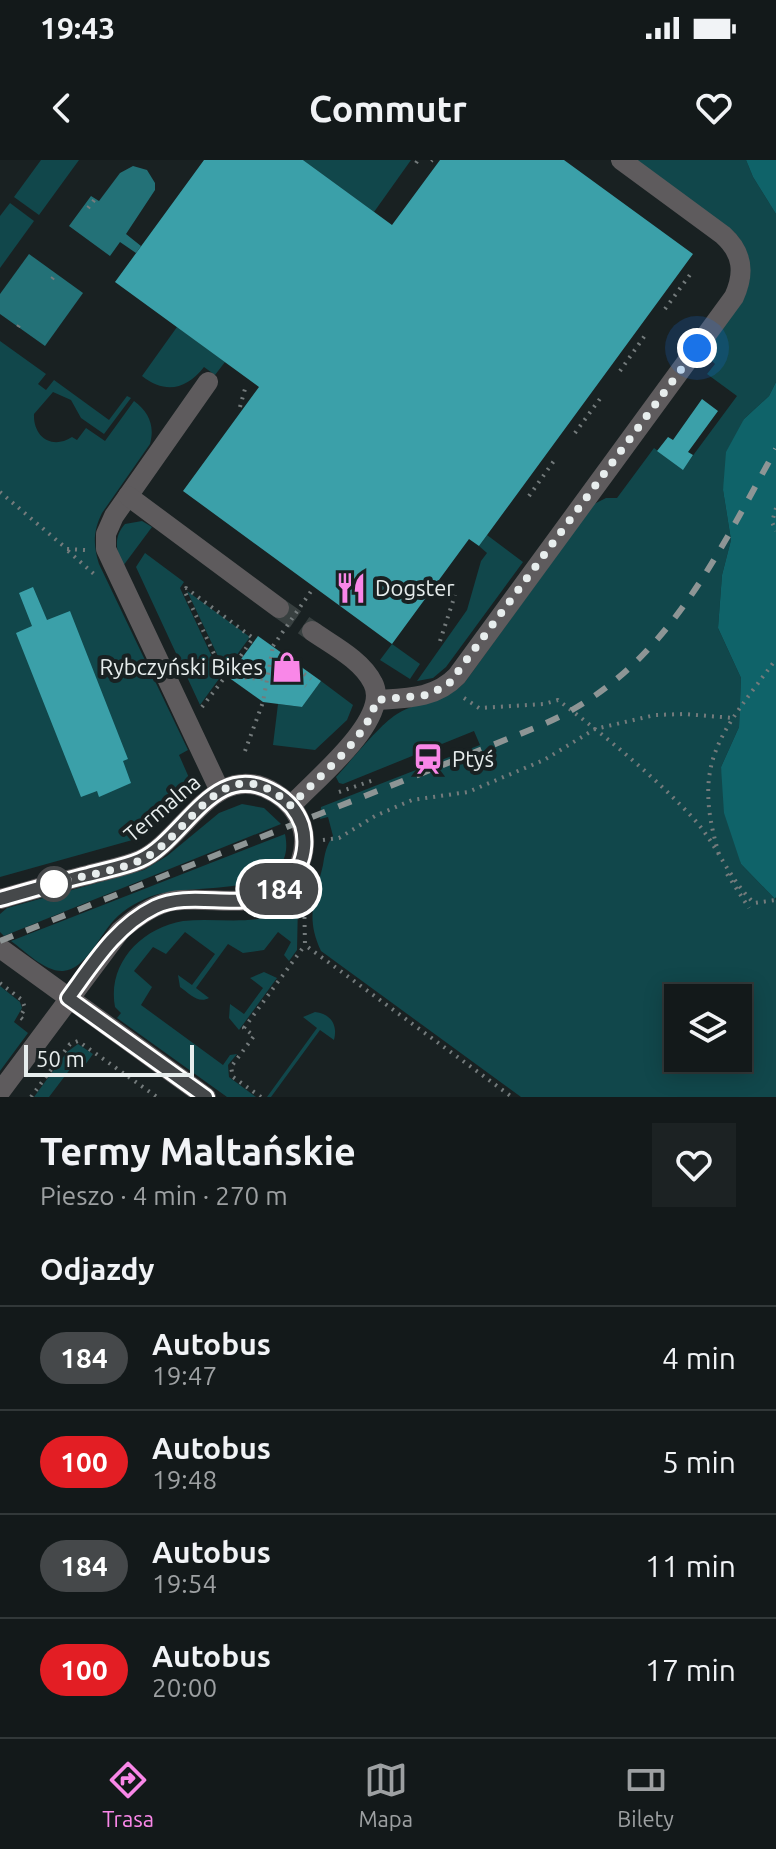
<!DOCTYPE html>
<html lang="pl">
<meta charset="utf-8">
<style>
:root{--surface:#13191a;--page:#1c2223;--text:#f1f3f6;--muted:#9da0a2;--line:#323839;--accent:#f987e8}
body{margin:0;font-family:Ubuntu,sans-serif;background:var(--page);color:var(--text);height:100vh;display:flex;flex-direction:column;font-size:30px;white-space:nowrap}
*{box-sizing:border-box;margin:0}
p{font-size:26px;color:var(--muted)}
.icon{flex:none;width:44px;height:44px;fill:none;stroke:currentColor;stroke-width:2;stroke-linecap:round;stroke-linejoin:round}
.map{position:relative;height:937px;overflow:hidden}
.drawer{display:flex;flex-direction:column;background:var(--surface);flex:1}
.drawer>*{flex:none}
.badge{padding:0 16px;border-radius:26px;font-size:28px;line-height:52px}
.fabs{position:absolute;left:664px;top:824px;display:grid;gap:16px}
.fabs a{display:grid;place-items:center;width:88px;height:88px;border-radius:0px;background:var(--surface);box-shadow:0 4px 20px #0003,0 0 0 2px var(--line);font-size:40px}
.scale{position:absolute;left:24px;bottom:20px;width:170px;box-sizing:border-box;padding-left:8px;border:4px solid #e7eded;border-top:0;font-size:22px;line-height:28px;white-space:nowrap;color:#e7eded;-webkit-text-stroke:6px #192122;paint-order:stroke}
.you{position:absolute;width:40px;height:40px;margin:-20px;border:6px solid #fff;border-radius:50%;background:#1a73e8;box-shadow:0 0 0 12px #1a73e833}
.map>.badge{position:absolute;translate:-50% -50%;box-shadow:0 0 0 4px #fff}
h2{padding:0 40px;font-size:30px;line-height:72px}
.round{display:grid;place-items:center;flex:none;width:84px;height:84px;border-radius:0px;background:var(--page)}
.head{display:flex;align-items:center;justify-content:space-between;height:136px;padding:0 40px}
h1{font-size:38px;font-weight:700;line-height:60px}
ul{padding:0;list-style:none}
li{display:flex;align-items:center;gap:24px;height:104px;padding:0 40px;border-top:2px solid var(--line)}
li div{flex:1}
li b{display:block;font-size:30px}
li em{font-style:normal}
li .badge{min-width:88px;font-weight:700;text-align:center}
.status{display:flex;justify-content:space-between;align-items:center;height:56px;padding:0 40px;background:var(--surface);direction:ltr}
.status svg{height:22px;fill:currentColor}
header{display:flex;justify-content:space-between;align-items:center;height:104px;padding:0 40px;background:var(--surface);font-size:36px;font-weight:700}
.menu{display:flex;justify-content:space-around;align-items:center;height:112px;border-top:2px solid var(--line);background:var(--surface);font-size:22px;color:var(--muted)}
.menu a{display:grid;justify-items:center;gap:4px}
.menu .selected{color:var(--accent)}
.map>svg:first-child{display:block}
.green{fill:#11474b;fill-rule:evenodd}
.forest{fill:#0f6369}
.water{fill:#237177}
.building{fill:#3ba0a9}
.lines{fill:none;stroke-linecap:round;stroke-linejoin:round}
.minor-tunnel{stroke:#384040;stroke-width:20;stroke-dasharray:20 10;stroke-linecap:butt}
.path{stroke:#747b7c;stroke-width:4;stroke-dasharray:2 6;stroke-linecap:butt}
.minor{stroke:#5e5b5d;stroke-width:20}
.rail{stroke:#8e9595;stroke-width:6;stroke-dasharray:14 14;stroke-linecap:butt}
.path-bridge{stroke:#747b7c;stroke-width:4;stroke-dasharray:2 6;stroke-linecap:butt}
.line-casing{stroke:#fff;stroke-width:18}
.line{stroke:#45484a;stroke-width:12}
.walk{stroke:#e7eded;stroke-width:8;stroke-dasharray:0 14.4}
.stop-dot{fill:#fff;stroke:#45484a;stroke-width:4}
.labels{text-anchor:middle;stroke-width:8;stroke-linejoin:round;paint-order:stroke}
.poi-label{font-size:22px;fill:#e7eded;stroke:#192122;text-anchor:start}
.street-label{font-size:22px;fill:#e7eded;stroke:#192122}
</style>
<div class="status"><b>19:43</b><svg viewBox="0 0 49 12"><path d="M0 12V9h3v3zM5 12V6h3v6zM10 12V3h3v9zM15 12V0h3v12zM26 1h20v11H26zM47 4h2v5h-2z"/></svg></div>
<header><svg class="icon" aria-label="back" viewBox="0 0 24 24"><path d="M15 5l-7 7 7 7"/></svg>Commutr<svg class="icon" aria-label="heart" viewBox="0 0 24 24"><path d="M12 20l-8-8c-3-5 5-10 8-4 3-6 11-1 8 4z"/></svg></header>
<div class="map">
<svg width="776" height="937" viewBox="0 0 776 937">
<rect width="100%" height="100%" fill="#192122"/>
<!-- green -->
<g class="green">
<polygon points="41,0 79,0 39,55 14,37"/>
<polygon points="303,0 411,0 374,52"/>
<path d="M636 0H746L753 17 776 54V222L769 236 744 259 723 330 731 380 722 415 718 468 741 518 739 567 721 607 741 704 776 740V937H521L321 791C305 757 315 739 323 705 325 693 326 686 333 676L328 657 320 659 321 647 480 585 474 571 343 624 339 623 336 617C352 600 379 565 397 554 423 538 441 546 465 522L594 344 606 338H617L654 288 683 309 737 236 707 214 715 204 707 196V191L746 133C754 111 750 89 734 72ZM678 838H738V898H678Z"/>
<polygon points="10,43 34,61 0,108 0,56"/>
<path d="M177 167 225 202 215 215 204 207C186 230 165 234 142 216Z"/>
<path d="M0 181 46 214 38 224 46 230 54 220 109 260 127 236 131 238 104 274 81 258 71 240 53 232 34 254C33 277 52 290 72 277L77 280 86 268 105 281 134 241C149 252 155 266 150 284L102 353C93 371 93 385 99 404L188 590 179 595 190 620 184 634 156 664 136 679 0 717Z"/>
<path d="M142 361 152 367 123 406C116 391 113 377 125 364Z"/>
<polygon points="487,375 523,402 446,507 433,518 417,521 467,450 481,401 487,393 479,386"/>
<polygon points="145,393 184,422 180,428 221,516 200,545 136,407"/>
<polygon points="187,431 250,477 225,511"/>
<polygon points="392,484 420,504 410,519 380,500"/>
<polygon points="321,521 353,545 347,560 315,590 273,585 278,544 302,547"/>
<polygon points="242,644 264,648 281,664 4,776 0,772 0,754 7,748 144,710 167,696 219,653"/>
<path d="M285 674C299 741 195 722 155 735 140 740 124 749 114 760 99 776 86 809 63 811 45 812 25 791 11 781Z"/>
<path d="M298 744 297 790 289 801 284 795 291 782 278 772 264 790 243 793 228 784 196 828 209 838C198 844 189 833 180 827L178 815 192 825 215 794 185 772 166 794 153 787 134 811 152 827 141 845 223 905 230 895 237 894 228 905 229 917 256 937H227L117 858 121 853 115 847C107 804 141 768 183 761 224 757 261 769 298 744Z"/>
<polygon points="264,812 277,818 239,870 229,858 230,844 244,854 263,828 250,818"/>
<polygon points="0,826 20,842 22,848 14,862 28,873 0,911"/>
<path d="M315 852C331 854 338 865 334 880L320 870 271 937H267L317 868 303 857Z"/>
<polygon points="78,884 93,894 85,905 77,900 49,937 34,937 67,892"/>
</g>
<!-- forest -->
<g class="forest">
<polygon points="746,0 776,0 776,54 753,17"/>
<polygon points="776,222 776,737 775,739 741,704 724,653 721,607 739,567 741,518 718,468 722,415 731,380 723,330 726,292 744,259 769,236"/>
</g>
<!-- water -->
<g class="water">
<polygon points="133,6 147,10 155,23 155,30 126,74 141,86 136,93 120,82 110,96 69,66 91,36 99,41 120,13"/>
<polygon points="29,94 83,133 45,186 0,154 0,134"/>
</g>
<!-- building -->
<g class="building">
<polygon points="204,0 303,0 392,65 440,0 564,0 693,94 479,386 469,379 392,484 183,331 259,227 115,122"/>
<polygon points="702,239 718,251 688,292 693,295 683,310 657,291 668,277 673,280"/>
<polygon points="33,427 47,460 70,451 128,599 123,601 131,623 99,637 97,631 81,637 16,473 32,466 19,433"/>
<polygon points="258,476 321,521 302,547 263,542 228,517"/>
</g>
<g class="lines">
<!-- minor-tunnel -->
<polyline class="minor-tunnel" points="279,448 312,471"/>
<!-- path -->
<g class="path">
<polyline points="431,1 432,0"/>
<polyline points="416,3 418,0"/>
<polyline points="88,48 95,39"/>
<polyline points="52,119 56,114"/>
<polyline points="665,149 692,112"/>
<polyline points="18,167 22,161"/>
<polyline points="620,211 646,174"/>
<polyline points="240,247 245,229"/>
<polyline points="575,273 602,236"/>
<polyline points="0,332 67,389 85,390"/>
<polyline points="529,336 556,298"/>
<polyline points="776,348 772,362 776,371"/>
<polyline points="68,391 94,414"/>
<polyline points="440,481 455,435"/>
<polyline points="304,514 311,519"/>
<polyline points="299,521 306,526"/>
<path d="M464 538 479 548 544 544 558 540C605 576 653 615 693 658 717 684 728 718 754 743L776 740"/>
<polyline points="202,547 225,517 184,430 186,428 253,478 229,513 234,517 267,519"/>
<polyline points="245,591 263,542 273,486"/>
<polyline points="339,632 374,620"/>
<polyline points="323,680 339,678 375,656 412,640 468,632 544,600 595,569 655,555 684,554 734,558"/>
<path d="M719 694C690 599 723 572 776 499"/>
<polyline points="727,714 749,748"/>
<polyline points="304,733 305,785 512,937"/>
<polyline points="0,823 22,840 25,848 20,857 27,863"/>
<polyline points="31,937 70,884 78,881 157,937"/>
<polyline points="261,937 233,917 231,907 254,876 244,868 305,785"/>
</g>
<!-- minor -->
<g class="minor">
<polyline points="208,222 114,356 106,374 106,389 220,631"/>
<polyline points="128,336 279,448"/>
<path d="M376 540C406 538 435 539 457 516L734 137C745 113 743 93 723 75L621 0"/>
<path d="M291 646C313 621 392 559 373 523 362 500 332 485 312 471"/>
<path d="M0 739C29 731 58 722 88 715 105 710 124 707 140 700 185 680 215 596 275 633 291 643 302 658 304 677 305 692 301 705 292 717 262 756 213 734 172 741 152 745 135 758 120 771L0 932"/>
<polyline points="0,788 206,937"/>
</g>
<!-- rail -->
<path class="rail" d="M0 781 488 587C516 575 546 565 572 550 674 492 721 387 776 289"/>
<!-- path-bridge -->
<polyline class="path-bridge" points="273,486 314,427"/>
</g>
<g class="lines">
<defs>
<path id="line" d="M0 739C29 731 58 722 88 715 105 710 124 707 140 700 185 680 214 596 275 633 287 640 297 651 302 665 306 678 305 694 299 706 269 766 201 725 155 747 116 766 93 804 68 838L206 937"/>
</defs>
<!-- line casing -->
<use href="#line" class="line-casing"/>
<!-- line -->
<use href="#line" class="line"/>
<!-- walk -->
<path class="walk" d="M54 724C81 715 117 712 143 699 192 674 224 581 291 646 317 617 368 579 376 540L427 535 448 525 697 188"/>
</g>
<!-- icons -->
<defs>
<symbol id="restaurant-bare" viewBox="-9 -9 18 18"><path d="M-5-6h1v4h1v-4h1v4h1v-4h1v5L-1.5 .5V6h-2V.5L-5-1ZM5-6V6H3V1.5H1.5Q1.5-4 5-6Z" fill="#f987e8" stroke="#192122" stroke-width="2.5" paint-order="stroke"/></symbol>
<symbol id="shop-bare" viewBox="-9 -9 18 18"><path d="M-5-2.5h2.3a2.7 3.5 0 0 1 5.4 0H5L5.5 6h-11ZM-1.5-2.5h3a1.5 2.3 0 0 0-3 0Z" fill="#f987e8" stroke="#192122" stroke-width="2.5" paint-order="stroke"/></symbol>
<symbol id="station-bare" viewBox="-9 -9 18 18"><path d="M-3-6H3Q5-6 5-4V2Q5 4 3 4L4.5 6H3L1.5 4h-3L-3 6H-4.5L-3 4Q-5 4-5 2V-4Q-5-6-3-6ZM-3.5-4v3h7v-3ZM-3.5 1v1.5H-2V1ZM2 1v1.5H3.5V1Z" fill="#f987e8" stroke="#192122" stroke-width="2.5" paint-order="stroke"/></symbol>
</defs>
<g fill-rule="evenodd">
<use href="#restaurant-bare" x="329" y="406" width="44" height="44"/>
<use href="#shop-bare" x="265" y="485" width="44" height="44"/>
<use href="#station-bare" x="406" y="577" width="44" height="44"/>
</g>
<!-- markers -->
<circle class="stop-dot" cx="54" cy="724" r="16"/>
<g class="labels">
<!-- poi labels -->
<g class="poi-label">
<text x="375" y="436">Dogster</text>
<text x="263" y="515" text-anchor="end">Rybczyński Bikes</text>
<text x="452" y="607">Ptyś</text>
</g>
<!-- street labels -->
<g class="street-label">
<text transform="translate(162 648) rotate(-40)" y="8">Termalna</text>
</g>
</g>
</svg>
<div class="fabs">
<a><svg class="icon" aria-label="layers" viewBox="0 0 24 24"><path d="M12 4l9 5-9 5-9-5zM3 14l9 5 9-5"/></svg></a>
</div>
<div class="scale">50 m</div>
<div class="you" style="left:697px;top:188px"></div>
<b class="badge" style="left:279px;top:729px;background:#45484a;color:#fff">184</b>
</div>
<section class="drawer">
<div class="head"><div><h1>Termy Maltańskie</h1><p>Pieszo · 4 min · 270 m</p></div><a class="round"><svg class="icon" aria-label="heart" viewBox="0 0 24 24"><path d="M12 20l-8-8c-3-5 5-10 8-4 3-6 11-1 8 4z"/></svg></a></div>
<h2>Odjazdy</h2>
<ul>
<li><span class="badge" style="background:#45484a;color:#fff">184</span><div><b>Autobus</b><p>19:47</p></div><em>4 min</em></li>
<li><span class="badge" style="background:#e31e24;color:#fff">100</span><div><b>Autobus</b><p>19:48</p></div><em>5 min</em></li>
<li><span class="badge" style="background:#45484a;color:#fff">184</span><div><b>Autobus</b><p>19:54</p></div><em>11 min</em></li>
<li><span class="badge" style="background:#e31e24;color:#fff">100</span><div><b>Autobus</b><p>20:00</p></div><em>17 min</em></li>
</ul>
</section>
<nav class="menu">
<a class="selected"><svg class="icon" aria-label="directions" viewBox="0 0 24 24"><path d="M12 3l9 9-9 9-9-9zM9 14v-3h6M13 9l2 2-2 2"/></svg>Trasa</a>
<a><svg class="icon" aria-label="map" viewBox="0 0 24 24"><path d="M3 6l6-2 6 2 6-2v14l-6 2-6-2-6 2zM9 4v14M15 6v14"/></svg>Mapa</a>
<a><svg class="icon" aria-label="tickets" viewBox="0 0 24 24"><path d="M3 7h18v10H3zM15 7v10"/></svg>Bilety</a>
</nav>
